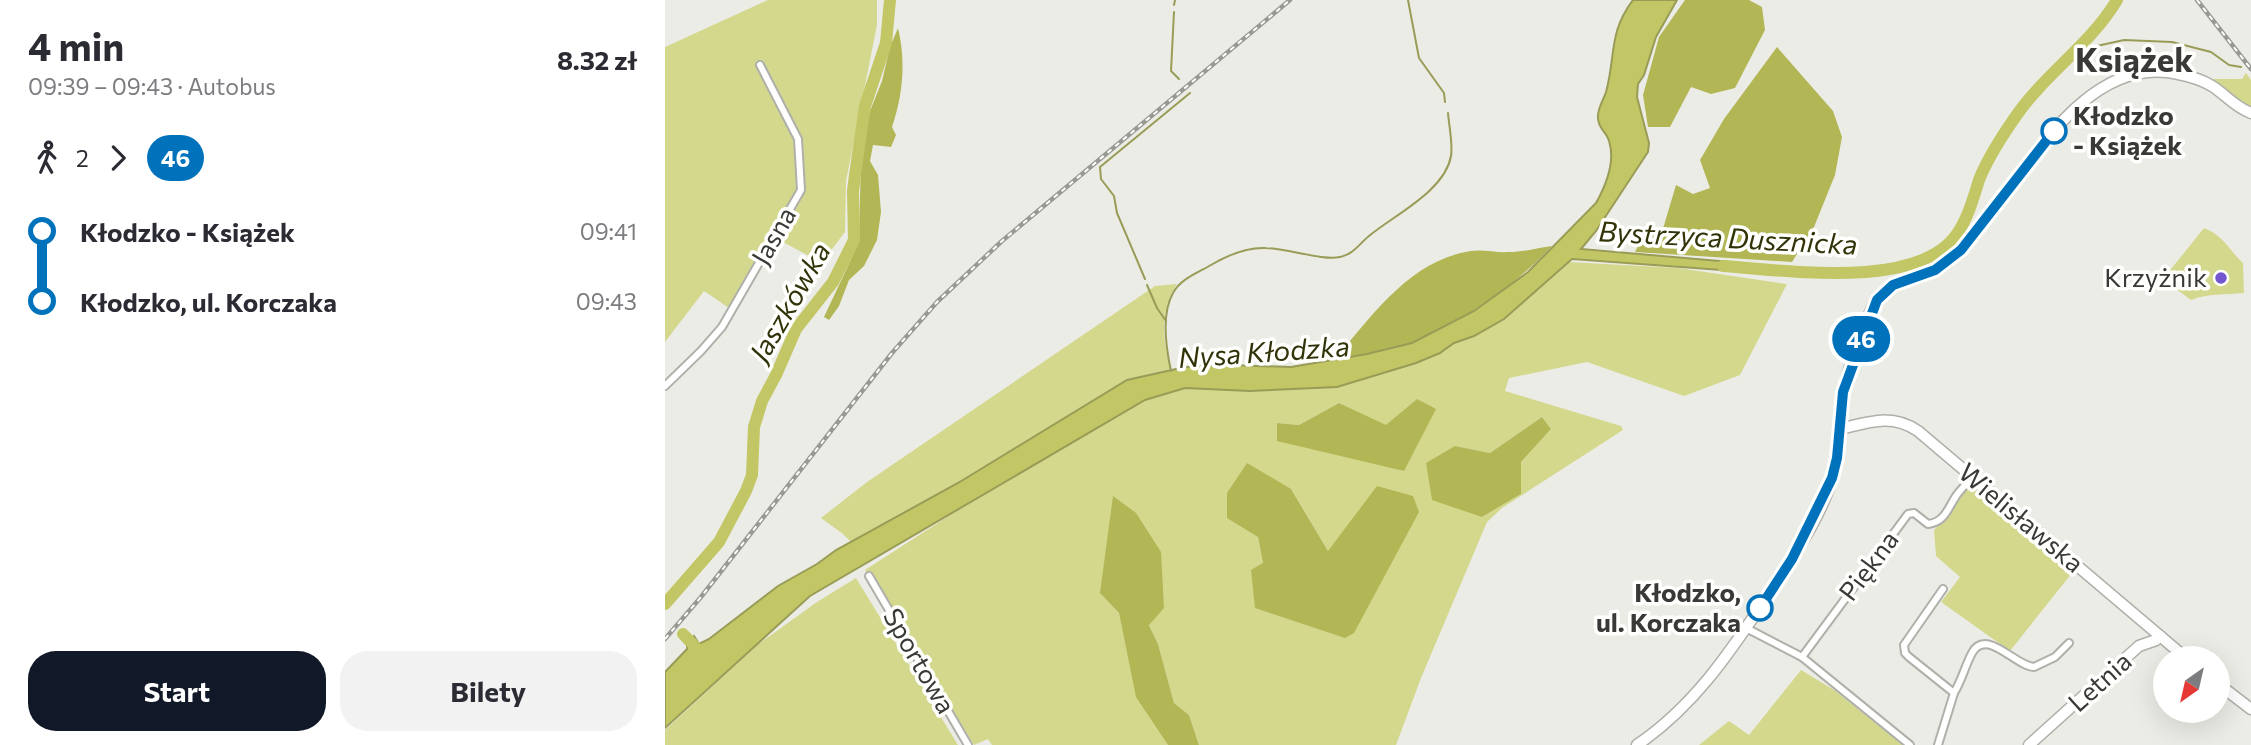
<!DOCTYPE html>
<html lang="pl">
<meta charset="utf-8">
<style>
:root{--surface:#fff;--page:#f2f2f3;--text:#2b2b33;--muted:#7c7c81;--accent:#111827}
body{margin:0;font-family:Commissioner,sans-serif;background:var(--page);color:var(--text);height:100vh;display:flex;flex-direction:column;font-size:26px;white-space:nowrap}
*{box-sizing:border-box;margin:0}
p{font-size:23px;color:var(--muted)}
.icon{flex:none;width:38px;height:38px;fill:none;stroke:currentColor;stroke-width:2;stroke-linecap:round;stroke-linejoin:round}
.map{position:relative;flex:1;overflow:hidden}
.details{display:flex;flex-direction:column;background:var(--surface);width:665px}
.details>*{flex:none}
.badge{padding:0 14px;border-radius:23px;font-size:24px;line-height:46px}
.needle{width:46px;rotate:214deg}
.fabs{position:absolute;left:1488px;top:646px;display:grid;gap:14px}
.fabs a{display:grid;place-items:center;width:77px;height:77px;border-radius:50%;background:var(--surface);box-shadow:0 7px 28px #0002;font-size:35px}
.map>.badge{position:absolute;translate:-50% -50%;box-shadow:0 0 0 4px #fff}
.legs{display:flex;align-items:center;gap:10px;height:77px;padding:0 28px;font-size:23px}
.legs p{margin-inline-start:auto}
.overview{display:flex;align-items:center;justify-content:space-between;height:119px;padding:0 28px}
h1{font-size:38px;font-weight:700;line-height:52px}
.action{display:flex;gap:14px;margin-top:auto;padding:14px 28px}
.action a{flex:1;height:80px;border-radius:28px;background:var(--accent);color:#fff;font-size:28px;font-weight:700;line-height:80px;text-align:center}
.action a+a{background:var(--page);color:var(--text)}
ul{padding:0 28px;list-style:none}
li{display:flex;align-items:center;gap:24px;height:70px;font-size:26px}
li i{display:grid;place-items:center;width:10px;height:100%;margin:0 9px;background:currentColor}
li i::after{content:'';width:18px;height:18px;margin:-9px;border:5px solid;border-radius:50%;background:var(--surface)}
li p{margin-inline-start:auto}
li:first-child i{background:linear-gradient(#0000 50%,currentColor 0)}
li:last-child i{background:linear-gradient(currentColor 50%,#0000 0)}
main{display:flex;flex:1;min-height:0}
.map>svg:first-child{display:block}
.green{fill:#d4d88d;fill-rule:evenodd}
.forest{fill:#b2b655}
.water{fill:#c2c665;stroke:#999c57;stroke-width:2}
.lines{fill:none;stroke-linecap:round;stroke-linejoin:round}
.stream{stroke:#999c57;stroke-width:2}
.river{stroke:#c2c665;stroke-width:12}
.street-casing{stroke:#afb0aa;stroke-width:10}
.secondary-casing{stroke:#afb0aa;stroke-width:13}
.street{stroke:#fff;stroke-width:6}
.secondary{stroke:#fff;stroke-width:10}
.rail-casing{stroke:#989894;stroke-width:4.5}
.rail{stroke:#fffffe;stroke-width:2;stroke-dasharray:5;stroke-linecap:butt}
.line-1-casing{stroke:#fff;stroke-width:16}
.line-1{stroke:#0072bc;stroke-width:10}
.stop-1-dot{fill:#fff;stroke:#0072bc;stroke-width:3.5}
.poi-dot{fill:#7456d0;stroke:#fffffe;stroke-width:2.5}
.labels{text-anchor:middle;stroke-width:7;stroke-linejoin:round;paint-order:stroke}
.stop-label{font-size:26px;font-weight:bold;fill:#393a37;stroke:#fffffe;text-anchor:start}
.street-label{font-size:26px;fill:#393a37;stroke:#fffffe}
.poi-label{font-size:26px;fill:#393a37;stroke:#fffffe;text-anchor:end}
.water-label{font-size:28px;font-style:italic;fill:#323308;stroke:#fffffe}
.district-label{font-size:33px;font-weight:bold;fill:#393a37;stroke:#fffffe}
</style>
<main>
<section class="details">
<div class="overview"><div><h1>4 min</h1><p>09:39 – 09:43 · Autobus</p></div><b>8.32 zł</b></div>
<div class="legs"><svg class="icon" aria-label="walk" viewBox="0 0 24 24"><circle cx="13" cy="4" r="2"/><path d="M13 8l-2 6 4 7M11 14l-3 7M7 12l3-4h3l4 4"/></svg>2<svg class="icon" aria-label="forward" viewBox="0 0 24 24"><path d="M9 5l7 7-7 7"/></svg><b class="badge" style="background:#0072bc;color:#fff">46</b></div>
<ul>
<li><i style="color:#0072bc"></i><b>Kłodzko - Książek</b><p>09:41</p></li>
<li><i style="color:#0072bc"></i><b>Kłodzko, ul. Korczaka</b><p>09:43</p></li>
</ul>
<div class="action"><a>Start</a><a>Bilety</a></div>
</section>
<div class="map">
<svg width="1586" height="745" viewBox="0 0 1586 745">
<rect width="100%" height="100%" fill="#ecece6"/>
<!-- green -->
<g class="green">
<polygon points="103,0 212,0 212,25 181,181 180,232 158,261 144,256 105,235 64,308 39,291 0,342 0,47"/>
<polygon points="1581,73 1586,80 1586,107 1579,105 1547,79 1577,79"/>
<path d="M1539 228C1558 235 1563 249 1578 263L1579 293C1561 295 1543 293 1526 300L1498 279Z"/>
<path d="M904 262 1013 268 1122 284 1075 375 1019 396 922 362 844 378 840 391 956 426 958 430 837 508 822 522 756 678 731 745H534L524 715 509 703 493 644 484 624 435 593 454 613 472 697 503 745H327L323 739 309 745 200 570 290 512 480 400 520 388 585 391 672 387 751 363 775 353 789 343 809 336 839 319ZM752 399 738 471 612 423 634 425 674 403 721 426ZM877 417 886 429 856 462V494L817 517 790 446 825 453ZM626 489 663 551 598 563 593 537Z"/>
<path d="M512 284C495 307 497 344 506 369L462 380 293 483 186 542 178 534 156 518 202 482 490 286Z"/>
<polygon points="1305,483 1407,573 1345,651 1276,602 1295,577 1271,556 1269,530 1285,513"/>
<polygon points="191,578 293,745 0,745 0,730 92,645 152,602"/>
<polygon points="1136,670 1169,690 1238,745 1034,745 1064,721 1084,735"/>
</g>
<!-- forest -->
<g class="forest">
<polygon points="1020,0 1084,0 1097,7 1100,30 1070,88 1046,94 1026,87 1005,127 983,127 978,95 994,37"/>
<path d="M233 28C241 61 238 95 227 127L231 135 226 147 208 145 205 161 213 175 216 212 212 240 199 266 184 280 174 306 164 320 159 317 189 253 194 236 196 160 205 111 217 81 225 47Z"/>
<polygon points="1112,47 1168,111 1177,137 1170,175 1149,227 1127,262 970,252 979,234 997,232 1011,185 1028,194 1045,188 1035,160 1059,119"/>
<path d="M887 246C849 287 800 320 749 342 725 352 695 355 669 360 707 316 745 260 806 251 818 249 831 253 844 252 858 252 873 248 887 246Z"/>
<polygon points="752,399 771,409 739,471 612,441 612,423 634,425 674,403 721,425"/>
<polygon points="877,417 886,429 856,462 856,494 817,517 767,500 761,463 790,446 825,453"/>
<polygon points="582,463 626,489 663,551 712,486 748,496 754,512 689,633 680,638 590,608 586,570 598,563 593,537 562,518 562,493"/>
<polygon points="448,496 471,513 496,552 499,608 484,625 493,644 509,703 524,715 534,745 503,745 471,697 454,613 435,593"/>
</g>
<!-- water -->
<path class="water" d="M968 0H1012L991 37 979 75 973 84 972 97 984 143 983 152 931 231 916 249 1078 263 1070 271 907 259 839 319 809 336 789 343 775 353 751 363 672 387 585 391 520 388 480 400 145 596 0 728V672L22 649V642L29 636 34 644 44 639 113 586 152 564 171 550 293 483 462 380 520 367 562 365 626 367 702 354 747 343 809 311 863 272 931 203C941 185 951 162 944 141 942 132 933 129 933 118 932 109 938 101 941 92 951 56 943 33 968 0Z"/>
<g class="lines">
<!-- stream -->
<g class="stream">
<polyline points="743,0 754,58 779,93 780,102"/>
<polyline points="509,5 510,0"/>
<polyline points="509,12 506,71 514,79"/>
<polyline points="1409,51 1459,40 1507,42 1546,52 1564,65 1576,67"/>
<polyline points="480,279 452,213 449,196 436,179 435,167 525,93"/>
<polyline points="482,285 492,308 501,321"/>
<path d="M506 371C501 348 496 314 508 293 515 279 534 272 546 265 563 255 582 247 601 248 620 248 659 261 675 257 689 254 694 244 704 236 729 215 780 191 786 156 788 143 784 126 783 113"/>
</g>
<!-- river -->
<g class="river">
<path d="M1058 266C1118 270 1253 291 1292 234 1303 218 1308 199 1314 180 1323 157 1337 136 1351 116 1380 74 1426 44 1452 0"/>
<polyline points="0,604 54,542 81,491 87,475 89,427 97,401 111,375 131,329 168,282 189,240 188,191 190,175 200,106 221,43 225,0"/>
<polyline points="18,634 35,652"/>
</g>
<defs>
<g id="street">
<polyline points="0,386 36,351 57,327 136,190 133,139 95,65"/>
<polyline points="204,576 303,745"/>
<polyline points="1081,628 1137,657 1245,745"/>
<path d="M1137 657 1243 514 1249 513 1263 524C1280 522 1283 508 1291 496 1296 489 1301 484 1307 478"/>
<path d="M1289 693C1297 680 1300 666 1307 653 1321 627 1350 666 1369 667L1390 657 1404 643"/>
<polyline points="1273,745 1289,693 1244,657 1240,653 1239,645 1278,589"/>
</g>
<g id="secondary">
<path d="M1175 429C1204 422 1227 413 1253 431L1521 658"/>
<polyline points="1552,683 1586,709"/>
<path d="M972 745C1031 705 1067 649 1106 591 1128 557 1158 514 1168 475 1174 452 1173 430 1176 407 1179 379 1196 331 1208 306 1221 281 1248 282 1270 270 1279 265 1288 258 1295 250 1352 192 1413 51 1513 74 1524 76 1537 80 1547 86 1561 95 1570 107 1586 113"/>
<polyline points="1364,745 1474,646 1491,640 1495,636"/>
</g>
</defs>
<!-- street casing -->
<use href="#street" class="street-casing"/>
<!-- secondary casing -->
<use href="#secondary" class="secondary-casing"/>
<!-- street -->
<use href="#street" class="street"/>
<!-- secondary -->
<use href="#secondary" class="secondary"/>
<defs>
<g id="rail">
<polyline points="1532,0 1586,69"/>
<polyline points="0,639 36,597 227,353 272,302 337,241 625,0"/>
</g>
</defs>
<!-- rail casing -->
<use href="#rail" class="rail-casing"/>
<!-- rail -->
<use href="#rail" class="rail"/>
</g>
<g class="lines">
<defs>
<polyline id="line-1" points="1095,608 1127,559 1167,478 1172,458 1178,392 1212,300 1228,285 1270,270 1296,250 1389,131"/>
</defs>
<!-- line-1 casing -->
<use href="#line-1" class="line-1-casing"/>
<!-- line-1 -->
<use href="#line-1" class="line-1"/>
</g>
<!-- markers -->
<g class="stop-1-dot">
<circle cx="1389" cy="131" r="12"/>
<circle cx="1095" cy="608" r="12"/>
</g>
<circle class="poi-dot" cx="1556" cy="278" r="7"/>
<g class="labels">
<!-- stop labels -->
<g class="stop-label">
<text x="1408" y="125">Kłodzko<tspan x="1408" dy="30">- Książek</tspan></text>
<text x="1076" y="602" text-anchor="end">Kłodzko,<tspan x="1076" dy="30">ul. Korczaka</tspan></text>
</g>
<!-- street labels -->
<g class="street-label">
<text transform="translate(109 236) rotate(-60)" y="9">Jasna</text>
<text transform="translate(1356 518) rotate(40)" y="9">Wielisławska</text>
<text transform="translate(1204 566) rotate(-53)" y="9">Piękna</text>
<text transform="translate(254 661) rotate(60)" y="9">Sportowa</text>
<text transform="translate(1435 682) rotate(-42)" y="9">Letnia</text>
</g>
<!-- poi labels -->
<g class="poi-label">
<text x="1542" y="287">Krzyżnik</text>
</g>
<!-- water labels -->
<g class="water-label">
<text transform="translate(1063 238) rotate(3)" y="10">Bystrzyca Dusznicka</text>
<text transform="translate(125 302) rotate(-60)" y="10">Jaszkówka</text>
<text transform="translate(599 352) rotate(-4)" y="10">Nysa Kłodzka</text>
</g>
<!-- district labels -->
<g class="district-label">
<text x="1469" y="72">Książek</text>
</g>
</g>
</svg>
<div class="fabs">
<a><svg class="needle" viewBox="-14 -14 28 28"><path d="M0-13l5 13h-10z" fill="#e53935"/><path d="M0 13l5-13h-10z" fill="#7c7c81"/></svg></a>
</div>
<b class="badge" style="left:1196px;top:339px;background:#0072bc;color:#fff">46</b>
</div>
</main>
